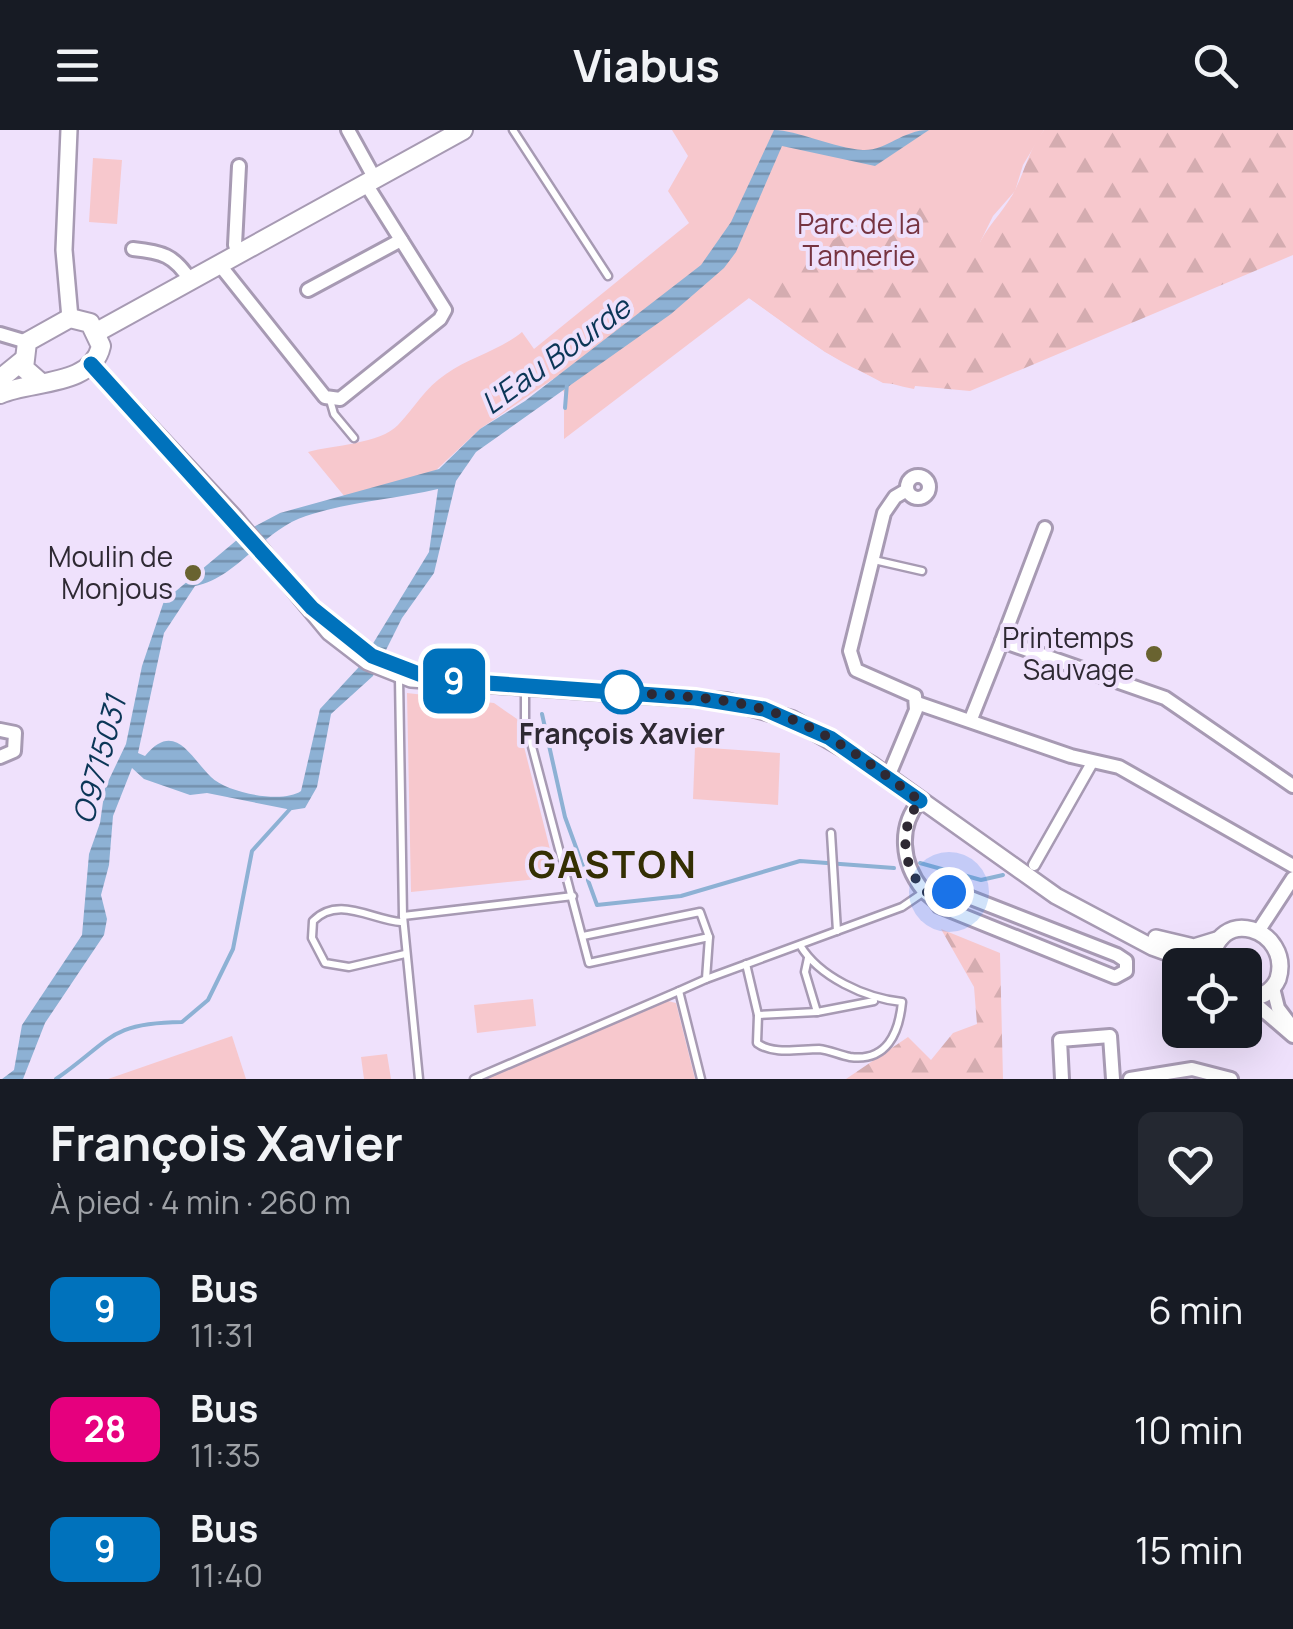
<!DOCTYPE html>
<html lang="fr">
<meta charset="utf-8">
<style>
:root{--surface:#171b24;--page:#242831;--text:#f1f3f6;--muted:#9ea1a6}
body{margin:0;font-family:Manrope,sans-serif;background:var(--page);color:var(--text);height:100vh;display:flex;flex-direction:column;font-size:38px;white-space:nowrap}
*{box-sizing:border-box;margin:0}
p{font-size:32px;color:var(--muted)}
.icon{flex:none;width:55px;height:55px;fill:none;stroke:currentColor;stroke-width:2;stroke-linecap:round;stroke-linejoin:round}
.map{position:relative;height:949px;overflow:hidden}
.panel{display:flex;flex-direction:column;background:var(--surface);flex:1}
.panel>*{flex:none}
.badge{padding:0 20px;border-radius:15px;font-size:35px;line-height:65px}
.buttons{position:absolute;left:1162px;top:818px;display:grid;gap:20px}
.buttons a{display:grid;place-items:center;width:100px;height:100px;border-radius:15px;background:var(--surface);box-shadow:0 10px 40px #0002;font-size:50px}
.you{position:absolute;width:50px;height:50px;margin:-25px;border:8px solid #fff;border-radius:50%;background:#1a73e8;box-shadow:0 0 0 15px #1a73e833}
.map>.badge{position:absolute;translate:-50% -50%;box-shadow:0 0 0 5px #fff}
.round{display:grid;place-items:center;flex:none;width:105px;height:105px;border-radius:15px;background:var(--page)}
.summary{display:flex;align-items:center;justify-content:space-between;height:170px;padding:0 50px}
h1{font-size:48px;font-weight:700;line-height:75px}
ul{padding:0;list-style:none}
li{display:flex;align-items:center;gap:30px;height:120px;padding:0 50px}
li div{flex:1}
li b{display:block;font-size:38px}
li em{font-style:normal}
li .badge{min-width:110px;font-weight:700;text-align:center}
header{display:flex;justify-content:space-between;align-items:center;height:130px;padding:0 50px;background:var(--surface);font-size:45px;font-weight:700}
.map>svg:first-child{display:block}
.green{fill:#f7c8cd}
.forest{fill:url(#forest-firs)}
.water{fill:url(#water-rules);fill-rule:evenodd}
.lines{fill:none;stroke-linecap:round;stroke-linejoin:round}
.stream{stroke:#8db1d4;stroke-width:4}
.service-casing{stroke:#a79ab3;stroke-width:11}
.pedestrian-casing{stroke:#a79ab3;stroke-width:15}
.minor-casing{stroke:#a79ab3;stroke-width:18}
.tertiary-casing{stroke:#a79ab3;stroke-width:20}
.secondary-casing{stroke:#a79ab3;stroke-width:22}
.service{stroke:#fff;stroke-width:6}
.pedestrian{stroke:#fff;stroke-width:10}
.minor{stroke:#fff;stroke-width:12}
.tertiary{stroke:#fff;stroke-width:15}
.secondary{stroke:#fff;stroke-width:18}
.line-casing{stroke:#fff;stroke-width:22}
.line{stroke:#0072bc;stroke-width:15}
.walk{stroke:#2e2933;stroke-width:10;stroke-dasharray:0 18}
.poi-dot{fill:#696330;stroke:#efe1fc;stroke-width:4}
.stop-dot{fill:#fff;stroke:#0072bc;stroke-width:5}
.labels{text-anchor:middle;stroke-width:8;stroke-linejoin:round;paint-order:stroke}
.park-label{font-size:28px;fill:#763441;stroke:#efe1fc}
.poi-label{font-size:28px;fill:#2e2933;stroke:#efe1fc;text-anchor:end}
.stop-label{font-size:28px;font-weight:bold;fill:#2e2933;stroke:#efe1fc}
.water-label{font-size:30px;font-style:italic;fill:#0b3657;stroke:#efe1fc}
.district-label{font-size:38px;font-weight:bold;letter-spacing:2.5px;fill:#342f03;stroke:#efe1fc}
</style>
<header><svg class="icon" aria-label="menu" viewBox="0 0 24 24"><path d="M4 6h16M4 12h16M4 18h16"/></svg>Viabus<svg class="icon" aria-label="search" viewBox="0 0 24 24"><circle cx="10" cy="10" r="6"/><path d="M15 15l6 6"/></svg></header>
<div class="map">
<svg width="1293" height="949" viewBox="0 0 1293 949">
<defs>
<pattern id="forest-firs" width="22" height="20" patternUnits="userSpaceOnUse" patternTransform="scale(2.5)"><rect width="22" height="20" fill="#f7c8cd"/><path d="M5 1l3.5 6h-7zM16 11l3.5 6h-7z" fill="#d4acb0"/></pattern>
<pattern id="water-rules" width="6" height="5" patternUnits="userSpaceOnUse" patternTransform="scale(2.5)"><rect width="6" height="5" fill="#8db1d4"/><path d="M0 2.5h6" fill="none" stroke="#7490ad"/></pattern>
</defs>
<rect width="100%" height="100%" fill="#efe1fc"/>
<!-- green -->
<g class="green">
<path d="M672 0H1044L1023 35 1015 61 993 86 931 212 914 259C851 248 800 204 749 168L564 309V262L553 249 480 299 433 343 345 367 308 322C333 315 380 314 398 295 415 277 425 258 446 244 470 227 499 221 522 202L534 219 689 93 668 61 688 26Z"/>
<polygon points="93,28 122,30 117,94 89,92"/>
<polygon points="407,563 494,573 517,589 557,747 411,762"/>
<polygon points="695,617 780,623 778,675 693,669"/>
<polygon points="533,869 536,896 477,903 474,875"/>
<polygon points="668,871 676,873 695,949 484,949"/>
<polygon points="232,906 246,949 108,949"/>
<polygon points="387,924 391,949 364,949 361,927"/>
</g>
<!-- forest -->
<g class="forest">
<path d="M1044 0H1293V125L970 261 883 253 825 222 749 168 839 106 908 67 980 112C990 93 1008 76 1016 58 1026 38 1029 19 1044 0Z"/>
<polygon points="941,799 1000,823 1003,949 846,949 908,907 931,930 953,903 977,894 974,857"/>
</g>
<!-- water -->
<path class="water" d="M774 0C796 0 834 18 863 20 886 21 902 0 929 0L875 36 782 16 736 122 724 138 671 184 476 322 456 351 434 443 402 488 373 546 331 584 317 657 305 678 292 680 207 663 190 665 144 649 132 638 113 686 109 735 101 765 107 789 104 805 45 893 23 949H2L14 940 22 895 82 805 89 724 100 693 105 658 126 614 142 536 164 471 250 399 280 383 439 339 480 299 525 271 701 135 731 92ZM438 359 429 422 358 538 320 579 301 661C283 674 227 663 211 647 191 628 175 589 145 626L138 623 164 503 195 456C238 447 263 400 306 386 348 372 395 369 438 359Z"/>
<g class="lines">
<!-- stream -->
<g class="stream">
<polyline points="565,278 567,253"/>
<polyline points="542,584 565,687 597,775 681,766 800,731 894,738"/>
<polyline points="920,733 981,750 1003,745"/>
<path d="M56 949C112 910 108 893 182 892L208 870 233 819 252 721 290 679"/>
</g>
<defs>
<g id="service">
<polyline points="513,0 608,146"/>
<polyline points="330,270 334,284 354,308"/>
<polyline points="874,430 922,441"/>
<polyline points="399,548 403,786"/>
<polyline points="525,556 525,590 589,833 709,807 706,849 679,861 701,949"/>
<polyline points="831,703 837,801"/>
<path d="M401 792C372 790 338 765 313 791L312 808 325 833 349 837 405 824"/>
<polyline points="583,806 700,782 709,807"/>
<polyline points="808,828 805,842 817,882 874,871"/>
<path d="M746 834 758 885 757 913C773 925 799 919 819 919 830 920 839 925 850 927 887 932 899 903 902 872 865 868 819 847 800 815"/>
<polyline points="706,849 902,777 924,762"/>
<polyline points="758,885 817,882"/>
<polyline points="419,949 403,786 573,766"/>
<polyline points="474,949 679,861"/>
</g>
<polyline id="pedestrian" points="1034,735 1093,631"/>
<g id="minor">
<polyline points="348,0 375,49"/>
<polyline points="239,36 235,115 239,123"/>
<path d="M133 119C162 122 174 125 190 150"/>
<polyline points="219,134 325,267 340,269 440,189 445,180 366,54"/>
<polyline points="308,160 401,110"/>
<polyline points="0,204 27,212"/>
<circle cx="918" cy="357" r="11"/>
<polyline points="1002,511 1045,398"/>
<polyline points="917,573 1071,626 1119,637 1293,736"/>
<polyline points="971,589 1002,511 1165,568 1293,656"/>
<polyline points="0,600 15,603 14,621 0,627"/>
<polyline points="888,647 916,580 915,566 856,540 850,521 884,383 895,367 907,360"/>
<path d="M920 671C898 696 901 733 923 760 929 767 935 768 939 776L1115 847 1126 841V831L1117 825 953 761 937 770"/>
<polyline points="1259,800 1293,748"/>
<polyline points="1273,858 1278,878 1293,898"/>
<polyline points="1250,869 1293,906"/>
<polyline points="1062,949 1060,910 1110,906 1113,949"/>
<polyline points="1130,949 1192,939 1231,949"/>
</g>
<g id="tertiary">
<polyline points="69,0 64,120 70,188"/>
<polyline points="91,234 234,387 329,502 368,532 411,549 726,571 792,589 872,635 1056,766 1152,817 1202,835"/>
<polyline points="1156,808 1194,817 1220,809"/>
<path d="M1211 835C1215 772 1293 799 1278 849 1272 863 1259 868 1245 869"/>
</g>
<g id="secondary">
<polyline points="97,202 463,0"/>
<polyline points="0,249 22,231"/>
<path d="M0 264C30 250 92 257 101 216L90 193 70 188 27 212 24 238 40 252"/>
</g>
</defs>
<!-- service casing -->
<use href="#service" class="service-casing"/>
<!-- pedestrian casing -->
<use href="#pedestrian" class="pedestrian-casing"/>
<!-- minor casing -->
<use href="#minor" class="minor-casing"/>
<!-- tertiary casing -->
<use href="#tertiary" class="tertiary-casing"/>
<!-- secondary casing -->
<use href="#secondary" class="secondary-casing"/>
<!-- service -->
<use href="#service" class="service"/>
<!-- pedestrian -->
<use href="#pedestrian" class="pedestrian"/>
<!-- minor -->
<use href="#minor" class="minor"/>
<!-- tertiary -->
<use href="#tertiary" class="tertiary"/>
<!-- secondary -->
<use href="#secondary" class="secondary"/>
</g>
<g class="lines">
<defs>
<polyline id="line" points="91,234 312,478 372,526 432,549 696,568 764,579 830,608 920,671"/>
</defs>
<!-- line casing -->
<use href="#line" class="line-casing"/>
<!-- line -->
<use href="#line" class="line"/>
<!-- walk -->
<path class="walk" d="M622 562 610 561C662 566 716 565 766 580 823 597 873 635 920 671 895 701 903 749 937 770L949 762"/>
</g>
<!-- markers -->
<g class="poi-dot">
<circle cx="193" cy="443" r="10"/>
<circle cx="1154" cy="524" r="10"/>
</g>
<circle class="stop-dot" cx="622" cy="562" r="20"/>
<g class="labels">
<!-- park labels -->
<g class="park-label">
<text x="859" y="104">Parc de la<tspan x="859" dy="32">Tannerie</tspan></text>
</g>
<!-- poi labels -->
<g class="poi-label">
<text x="173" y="437">Moulin de<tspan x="173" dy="32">Monjous</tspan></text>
<text x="1134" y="518">Printemps<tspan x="1134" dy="32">Sauvage</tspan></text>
</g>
<!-- stop labels -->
<g class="stop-label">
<text x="622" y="614">François Xavier</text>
</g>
<!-- water labels -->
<g class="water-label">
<text transform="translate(556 226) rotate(-36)" y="10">L'Eau Bourde</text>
<text transform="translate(100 630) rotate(-75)" y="10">O9715031</text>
</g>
<!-- district labels -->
<g class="district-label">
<text x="613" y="748">GASTON</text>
</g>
</g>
</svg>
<div class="buttons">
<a><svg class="icon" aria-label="locate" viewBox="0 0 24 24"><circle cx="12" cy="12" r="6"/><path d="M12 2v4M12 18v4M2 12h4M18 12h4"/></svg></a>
</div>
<div class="you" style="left:949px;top:762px"></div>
<b class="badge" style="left:454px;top:551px;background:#0072bc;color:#fff">9</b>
</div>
<section class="panel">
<div class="summary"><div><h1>François Xavier</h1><p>À pied · 4 min · 260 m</p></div><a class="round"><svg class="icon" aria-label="heart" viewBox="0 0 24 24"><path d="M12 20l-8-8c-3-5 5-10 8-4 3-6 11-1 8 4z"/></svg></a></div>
<ul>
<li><span class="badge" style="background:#0072bc;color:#fff">9</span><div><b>Bus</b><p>11:31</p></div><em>6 min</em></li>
<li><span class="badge" style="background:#e6007e;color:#fff">28</span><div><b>Bus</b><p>11:35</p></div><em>10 min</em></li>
<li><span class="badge" style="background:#0072bc;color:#fff">9</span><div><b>Bus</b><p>11:40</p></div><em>15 min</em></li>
</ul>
</section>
